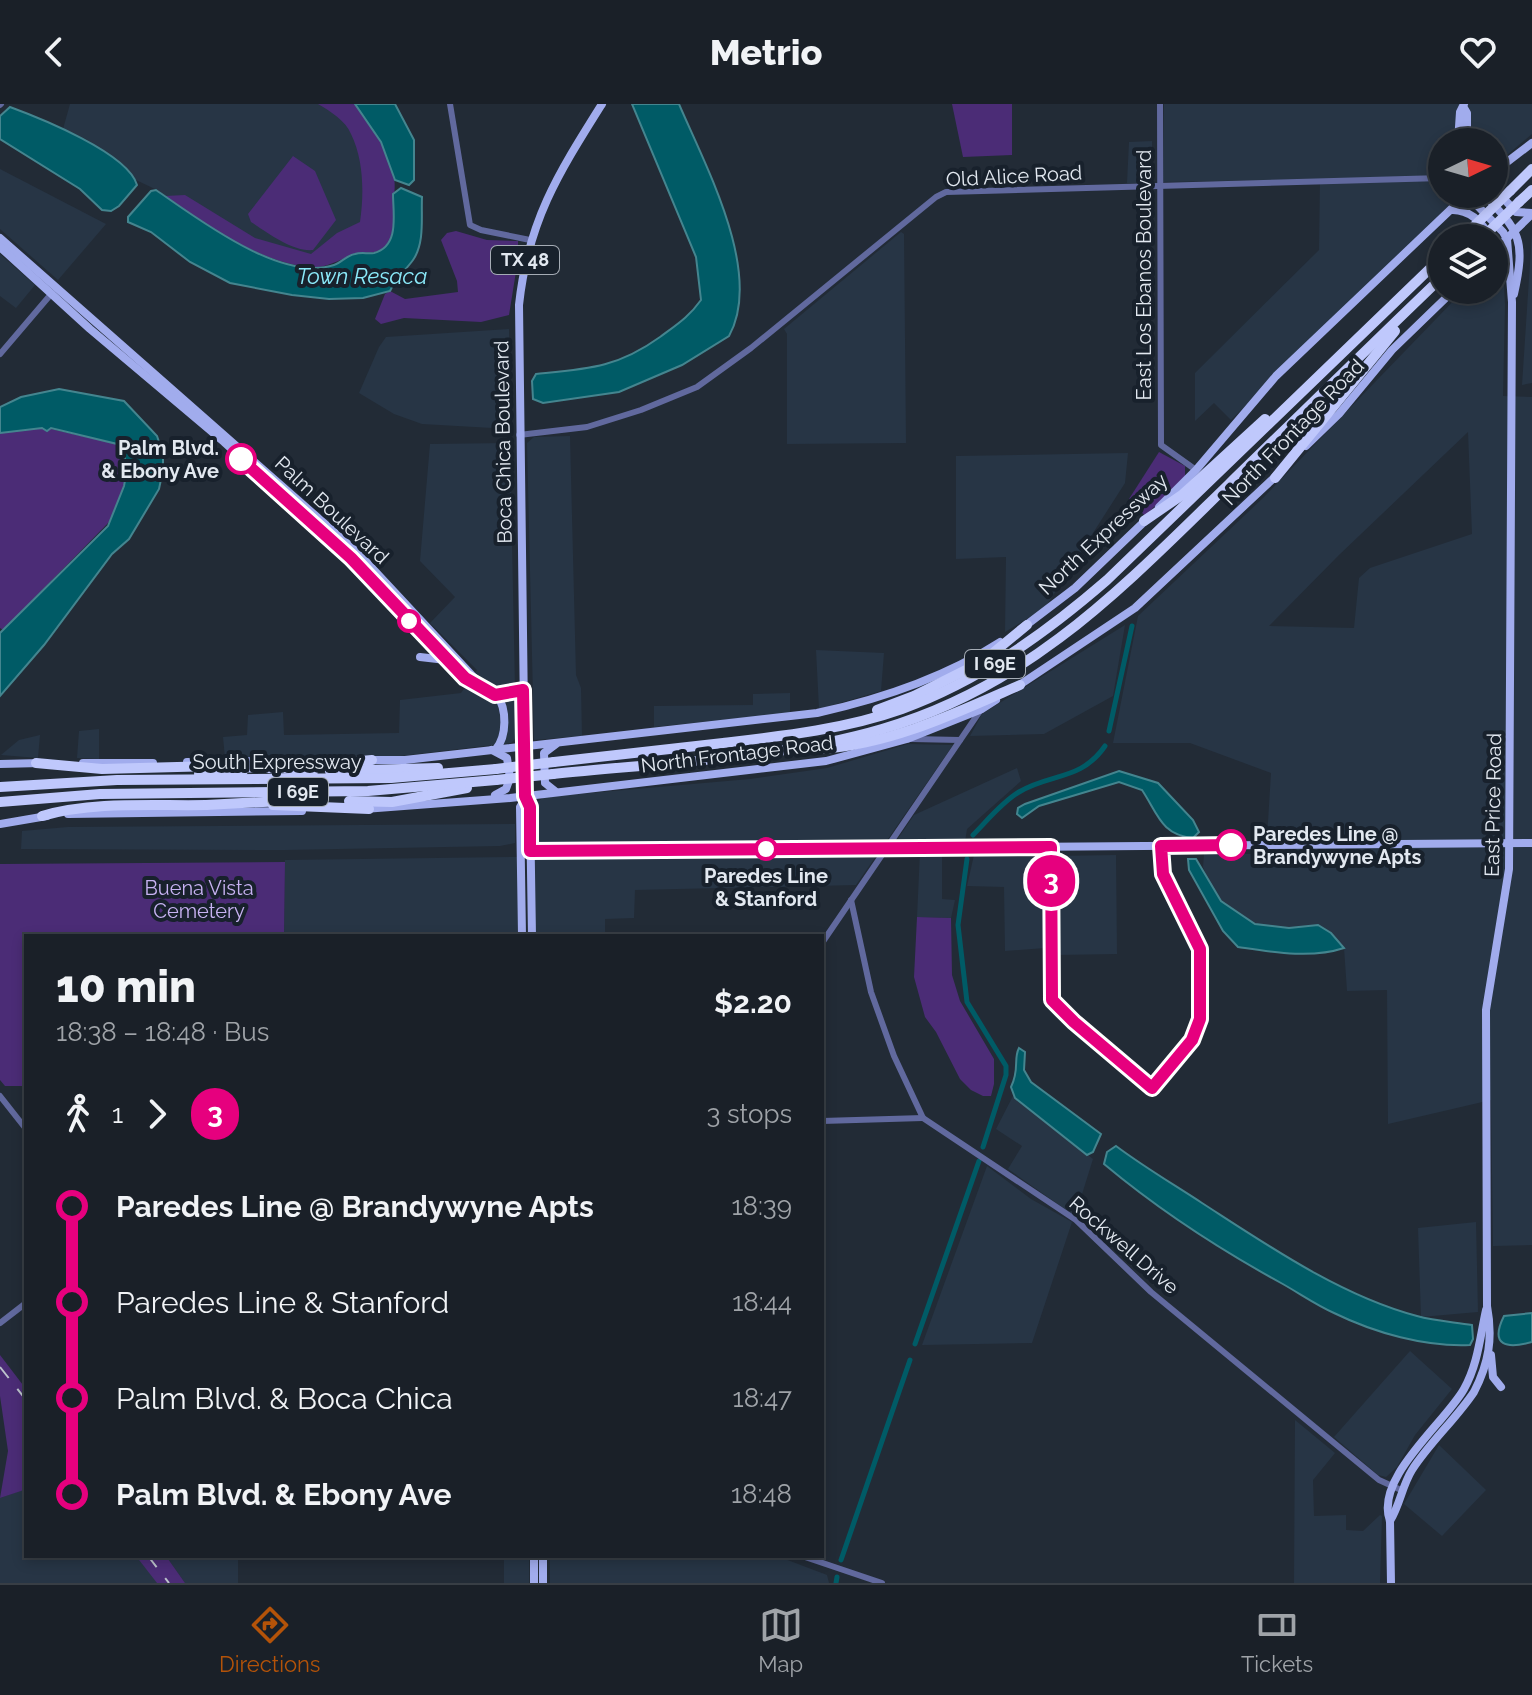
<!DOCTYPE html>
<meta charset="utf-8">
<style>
:root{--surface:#1a2028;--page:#272d34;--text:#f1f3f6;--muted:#9fa3a8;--line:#383e45;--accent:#b45309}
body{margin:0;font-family:Raleway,sans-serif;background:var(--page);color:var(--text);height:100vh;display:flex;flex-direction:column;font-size:30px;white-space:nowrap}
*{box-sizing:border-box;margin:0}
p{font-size:26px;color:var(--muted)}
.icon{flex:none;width:44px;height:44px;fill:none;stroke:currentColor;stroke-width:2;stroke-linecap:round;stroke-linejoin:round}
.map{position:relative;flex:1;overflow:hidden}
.sheet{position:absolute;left:24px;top:830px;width:800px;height:624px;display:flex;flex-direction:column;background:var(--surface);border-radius:0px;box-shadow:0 4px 12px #0003,0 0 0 2px var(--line)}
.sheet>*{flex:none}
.badge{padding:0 16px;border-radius:26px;font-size:28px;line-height:52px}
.needle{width:52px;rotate:85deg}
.tools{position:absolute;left:1428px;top:24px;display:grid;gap:16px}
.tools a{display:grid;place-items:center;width:80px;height:80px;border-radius:50%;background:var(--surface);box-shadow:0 4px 12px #0003,0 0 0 2px var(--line);font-size:40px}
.map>.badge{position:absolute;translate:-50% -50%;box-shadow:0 0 0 4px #fff}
.legs{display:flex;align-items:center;gap:12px;height:88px;padding:0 32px;font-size:26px}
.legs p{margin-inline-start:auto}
.summary{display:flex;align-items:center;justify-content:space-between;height:136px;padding:0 32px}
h1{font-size:44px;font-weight:800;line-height:60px}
ul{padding:0 32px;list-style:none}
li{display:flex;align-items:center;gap:28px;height:96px;font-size:30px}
li i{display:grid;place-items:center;width:12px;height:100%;margin:0 10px;background:currentColor}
li i::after{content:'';width:20px;height:20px;margin:-10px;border:6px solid;border-radius:50%;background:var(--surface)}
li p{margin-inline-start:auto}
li:first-child i{background:linear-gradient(#0000 50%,currentColor 0)}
li:last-child i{background:linear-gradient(currentColor 50%,#0000 0)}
header{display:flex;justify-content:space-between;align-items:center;height:104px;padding:0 32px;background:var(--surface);font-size:36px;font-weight:800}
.tab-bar{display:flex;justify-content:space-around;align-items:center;height:112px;border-top:2px solid var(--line);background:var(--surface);font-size:22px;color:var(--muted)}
.tab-bar a{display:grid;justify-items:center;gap:4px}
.tab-bar .on{color:var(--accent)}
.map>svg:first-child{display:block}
.built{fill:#273545;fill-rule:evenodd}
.green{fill:#4b2c76}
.water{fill:#005b66;stroke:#44858f;stroke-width:2}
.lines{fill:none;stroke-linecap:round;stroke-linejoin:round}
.canal{stroke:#005b66;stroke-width:5}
.minor{stroke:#61699e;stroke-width:6}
.major{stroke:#a1aced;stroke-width:8}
.highway{stroke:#bfc8fc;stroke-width:10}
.rail{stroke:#bcc3cc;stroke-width:2;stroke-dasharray:14 14;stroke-linecap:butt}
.highway-bridge{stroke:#bfc8fc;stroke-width:10}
.line-1-casing{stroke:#fff;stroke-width:18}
.line-1{stroke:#e6007e;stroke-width:12}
.stop-1-dot{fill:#fff;stroke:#e6007e;stroke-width:4}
.labels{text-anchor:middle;stroke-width:8;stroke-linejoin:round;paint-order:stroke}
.shield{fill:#18212c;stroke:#a5acb5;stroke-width:2}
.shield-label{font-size:18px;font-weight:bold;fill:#e2e8f0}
.street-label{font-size:20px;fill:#e2e8f0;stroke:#18212c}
.stop-label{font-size:20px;font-weight:bold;fill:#e2e8f0;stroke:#18212c;text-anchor:end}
.park-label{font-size:20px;fill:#c7b2f2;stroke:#18212c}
.water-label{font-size:22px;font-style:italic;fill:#8beafa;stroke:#18212c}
</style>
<header><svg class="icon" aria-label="back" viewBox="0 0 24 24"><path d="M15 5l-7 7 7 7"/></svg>Metrio<svg class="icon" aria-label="heart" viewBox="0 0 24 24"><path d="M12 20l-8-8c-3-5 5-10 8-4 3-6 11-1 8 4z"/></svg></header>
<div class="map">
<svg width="1532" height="1479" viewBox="0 0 1532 1479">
<rect width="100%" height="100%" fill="#222b36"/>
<!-- built -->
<g class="built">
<polygon points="70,0 355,0 395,76 393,90 323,163 184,105 157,86 136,76 86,35 63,25"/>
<polygon points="1164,0 1532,0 1532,30 1494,62 1494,38 1442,38 1442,90 1461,90 1231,316 1214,299 1195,317 1195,269 1319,146 1320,75 1163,78"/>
<polygon points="1152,37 1153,79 1127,79 1129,38"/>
<polygon points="0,65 106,120 58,176 0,125"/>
<polygon points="901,128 904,130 906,339 787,340 787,230 784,225"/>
<polygon points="1532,129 1532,279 1522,281"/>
<polygon points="0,150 35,181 16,204 0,192"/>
<path d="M1497 155 1503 162 1505 201 1503 292 1532 293V1141L1493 1142 1491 996 1388 1020 1387 886 1347 887 1344 844 1331 829 1318 821 1289 824 1255 820 1221 797 1210 780 1203 763 1204 750H1266L1271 669 1190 639H1113L1138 512 1263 394 1464 186H1494V157ZM1468 328 1472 430 1370 464 1359 474 1354 524 1269 522 1339 451Z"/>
<polygon points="509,225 511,325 422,320 394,310 359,289 379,243 386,233"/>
<polygon points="570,332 576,571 581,584 582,632 534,636 527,339 534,333"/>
<polygon points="510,339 516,634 511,639 392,653 225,654 223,633 247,631 248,611 283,608 284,631 399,629 400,596 461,589 477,566 430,519 455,493 420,457 430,340"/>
<polygon points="1128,349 1125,379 1045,504 1005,528 1006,453 956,455 956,352"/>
<polygon points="1125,521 1113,592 1044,630 970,632 982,610"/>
<polygon points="816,546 884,549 881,587 819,605"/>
<polygon points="790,589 790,609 654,623 654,602 753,601 753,590"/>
<polygon points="99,625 99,655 77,654 79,627"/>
<polygon points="40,631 38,654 1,651 19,636"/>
<polygon points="908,640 953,641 856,781 635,786 634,814 605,815 605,832 536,832 534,710 536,699 544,693 750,675 827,664"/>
<polygon points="1017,664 1021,677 967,725 965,738 895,739 914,711"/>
<polygon points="515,720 515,739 500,742 285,746 21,745 22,727 68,723"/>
<polygon points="920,748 942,749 942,795 955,796 951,814 917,813"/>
<polygon points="974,751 1044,753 1045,844 1005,847 1004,783 967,782"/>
<polygon points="1116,751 1117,850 1056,851 1055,752"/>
<polygon points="517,753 518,832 284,832 285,756"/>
<polygon points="1014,990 1093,1055 1078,1103 1072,1110 1008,1065 1022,1042 996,1025"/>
<polygon points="987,1062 1031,1095 1072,1118 1032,1239 922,1241"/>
<polygon points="1476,1118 1478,1208 1421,1213 1418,1124"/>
<polygon points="1410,1247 1452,1285 1415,1331 1397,1363 1386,1373 1378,1371 1334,1333"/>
<polygon points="1295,1316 1335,1349 1313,1376 1314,1412 1346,1411 1346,1426 1363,1427 1380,1411 1382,1412 1380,1479 1294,1479"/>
<polygon points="1439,1341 1486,1386 1442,1432 1404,1400"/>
<polygon points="26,1374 26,1452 138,1452 158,1479 0,1479 0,1394 23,1386"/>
<polygon points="166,1452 238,1452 238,1479 185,1479"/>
<rect x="504" y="1452" width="25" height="27"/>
<polygon points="550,1452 777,1452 827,1471 829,1479 550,1479"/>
</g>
<!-- green -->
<g class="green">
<path d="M318 0H355C371 21 390 48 394 75 396 85 393 96 393 106 393 121 395 135 382 145 372 151 362 147 353 151 333 158 323 167 300 162 249 152 207 121 165 92L185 91 255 134 311 150 337 129 360 118C364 91 364 56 351 30 346 17 330 7 318 0Z"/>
<polygon points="952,0 1012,0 1012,51 963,53"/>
<path d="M293 52 315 67 336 116 313 146C293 148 268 129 251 118L248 110Z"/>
<polygon points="456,127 487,136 518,137 518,155 509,211 481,218 404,214 381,220 375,215 385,190 390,187 405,195 458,188 457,177 441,136 447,129"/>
<polygon points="42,323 117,340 124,349 127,366 124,382 112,415 3,526 0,524 0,329"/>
<polygon points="1159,348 1185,362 1185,372 1145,412 1129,395"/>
<polygon points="285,758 284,832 26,832 26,982 5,982 0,976 0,760"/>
<polygon points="917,813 951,814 952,871 960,897 994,955 994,980 991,992 983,992 971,986 960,975 936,928 925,913 914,873"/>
<polygon points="0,1251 26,1285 26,1374 24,1386 0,1394 8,1347 0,1292"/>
<polygon points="136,1452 166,1452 185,1479 157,1479"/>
</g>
<!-- water -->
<g class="water">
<polygon points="355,0 395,0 414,36 414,76 409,81 395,76 381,38"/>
<path d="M632 0H679C705 61 764 169 729 232L682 261 619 288 543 299 533 295 532 277 536 270C587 265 617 264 660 233 676 221 689 213 701 196L696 153Z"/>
<path d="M10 3C40 14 128 49 137 81L119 102 111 107 102 106 80 85 0 35V12Z"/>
<path d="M401 84 422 93C421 113 425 139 413 156 405 167 395 175 390 187L363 194 329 195 292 191 230 179 190 158 151 128 128 118V113L151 87 156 86C197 114 281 179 334 161 341 159 347 151 355 150 361 148 368 150 374 149 400 142 393 110 393 90Z"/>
<polygon points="59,285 124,297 157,332 163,350 163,366 159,385 129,435 112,450 44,541 0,592 0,529 108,422 124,382 127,366 124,349 117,340 51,324 47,327 42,324 0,329 0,303 21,293"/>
<path d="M1119 667 1158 679 1193 716 1199 728 1193 734C1161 731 1158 710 1142 686L1119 678 1039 702 1022 714 1017 710 1018 704 1025 700Z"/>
<path d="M1188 755H1196L1221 797 1255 820 1289 824 1318 821 1331 829 1344 844C1311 855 1272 848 1238 843L1223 827 1189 766Z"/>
<path d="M1019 944 1025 948 1024 966 1031 978 1101 1030 1093 1048 1087 1051 1015 994 1011 983C1020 965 1013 955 1019 944Z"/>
<path d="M1116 1042C1144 1063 1173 1080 1202 1099 1267 1141 1341 1192 1417 1212 1435 1217 1454 1218 1472 1221L1473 1235 1470 1241C1425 1243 1375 1229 1334 1209 1316 1201 1299 1189 1281 1179 1219 1145 1159 1106 1104 1060L1107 1048Z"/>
<path d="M1532 1209V1238C1507 1245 1489 1242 1504 1212Z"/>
</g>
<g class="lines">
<!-- canal -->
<g class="canal">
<polyline points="1109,627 1132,522"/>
<path d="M973 731C987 717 1001 699 1019 688 1050 669 1081 677 1105 642"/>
<polyline points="967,755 958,821 967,898 1006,962 1006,971 983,1043"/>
<polyline points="915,1240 979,1057"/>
<polyline points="841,1456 910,1256"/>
<polyline points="836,1479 837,1473"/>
</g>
<!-- minor -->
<g class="minor">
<polyline points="450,0 470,121 481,126 530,136"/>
<polyline points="1160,0 1161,341 1196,366"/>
<polyline points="0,1 1,0"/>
<polyline points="0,250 52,189"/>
<polyline points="519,331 587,323 641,306 697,283 751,244 936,93 946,88 1442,74"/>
<polyline points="912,635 960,636"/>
<polyline points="851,796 871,888 894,952 923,1014 1076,1116 1151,1188 1379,1376 1401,1386"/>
<polyline points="822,839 980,607"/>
<polyline points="0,992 26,1025"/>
<polyline points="822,1017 923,1014"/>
<polyline points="0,1219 26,1199"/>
<polyline points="802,1452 882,1479"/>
</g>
<!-- major -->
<g class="major">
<polyline points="1464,4 1467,9 1467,38"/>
<polyline points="1458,38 1460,8 1464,0"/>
<polyline points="1494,68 1532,39"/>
<polyline points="1494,84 1516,108 1532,109"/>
<path d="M1483 90C1520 127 1526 136 1514 190"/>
<path d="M1451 106C1469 105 1482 118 1491 134"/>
<polyline points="0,134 358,449 480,580"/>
<polyline points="0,143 90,225 224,338 337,441 465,574 497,591 523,586"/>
<polyline points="1494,147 1532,110"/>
<polyline points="1306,342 1339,310 1392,246 1454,186"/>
<polyline points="1159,403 1196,366 1276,272 1467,90"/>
<polyline points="1025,522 1075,484 1147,415"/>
<polyline points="420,553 446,556"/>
<polyline points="1015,584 1135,504 1276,372"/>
<path d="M496 645C507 632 507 605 497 591"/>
<polyline points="492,646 507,654 510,674 506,685 495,691"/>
<path d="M367 656H405L817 609C881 595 944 574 1000 538"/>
<polyline points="187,658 317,656"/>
<polyline points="83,659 153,659"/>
<polyline points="0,660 41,659"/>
<polyline points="555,687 545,679 544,649 556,640"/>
<polyline points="364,705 510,694 826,657 907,635 982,605 996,596"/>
<polyline points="68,710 302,707"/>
<polyline points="0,720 47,712"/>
<polyline points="530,747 1532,739"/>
<polyline points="522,832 520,703 525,695"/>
<path d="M532 832 530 703 525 692 519 201C528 117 558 70 602 0"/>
<polyline points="1491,1251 1493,1273 1501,1283"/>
<path d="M1390 1417C1400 1401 1402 1382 1412 1366 1430 1338 1456 1315 1474 1288 1489 1259 1493 1234 1487 1202L1486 906 1509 765 1512 198 1507 135 1503 128 1466 90"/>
<polyline points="534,1452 534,1479"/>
<polyline points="543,1452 543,1479"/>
<path d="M1391 1479 1390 1417C1374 1374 1445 1319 1464 1285 1478 1260 1480 1233 1486 1206"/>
</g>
<!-- highway -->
<g class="highway">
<polyline points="1510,87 1532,65"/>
<polyline points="1519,98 1532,86"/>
<polyline points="1461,134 1471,125"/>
<polyline points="1275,374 1395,227"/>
<polyline points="1144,417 1182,391 1265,315"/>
<polyline points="877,606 914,592 982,558 1027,521"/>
<path d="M821 645C892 640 956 609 1020 581"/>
<path d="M554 658C611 652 667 645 723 639 783 632 846 625 902 605 979 577 1046 529 1107 476L1442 153"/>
<polyline points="36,659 102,665 215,662"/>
<polyline points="302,662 372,656"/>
<polyline points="330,667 438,664"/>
<polyline points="199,670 243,667"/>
<path d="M553 670C659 659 780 655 882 625 1030 582 1123 483 1229 380 1300 311 1371 241 1442 173"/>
<polyline points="0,683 117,676 391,674 496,665"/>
<polyline points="349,697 392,698 467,684"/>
<polyline points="0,698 100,690 368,687 496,676"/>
<polyline points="273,701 369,705"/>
<path d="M42 712C94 697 153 702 206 701"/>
</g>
<!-- rail -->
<g class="rail">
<polyline points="0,1263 26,1296"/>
<polyline points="148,1452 169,1479"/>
</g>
<!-- highway-bridge -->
<g class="highway-bridge">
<polyline points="1471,125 1510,87"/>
<polyline points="1482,134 1519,98"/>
<polyline points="215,662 314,666"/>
<polyline points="496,665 554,658"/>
<polyline points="496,676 553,670"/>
<polyline points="206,701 319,695"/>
</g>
</g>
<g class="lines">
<defs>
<polyline id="line-1" points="241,355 351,454 465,574 495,591 523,586 525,692 530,703 530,747 1051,743 1052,896 1074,918 1152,984 1192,936 1200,915 1200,845 1163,770 1161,742 1231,741"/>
</defs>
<!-- line-1 casing -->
<use href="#line-1" class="line-1-casing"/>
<!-- line-1 -->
<use href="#line-1" class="line-1"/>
</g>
<!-- markers -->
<g class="stop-1-dot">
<circle cx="241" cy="355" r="14"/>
<circle cx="409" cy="517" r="10"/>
<circle cx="1231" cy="741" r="14"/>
<circle cx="766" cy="745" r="10"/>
</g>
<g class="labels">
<!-- shield labels -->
<g class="shield">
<rect x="491" y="142" width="68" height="28" rx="6"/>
<rect x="965" y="546" width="60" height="28" rx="6"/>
<rect x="268" y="674" width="60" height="28" rx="6"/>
</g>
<g class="shield-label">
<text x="525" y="162">TX 48</text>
<text x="995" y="566">I 69E</text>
<text x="298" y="694">I 69E</text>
</g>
<!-- street labels -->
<g class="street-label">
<text transform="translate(1014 72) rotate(-3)" y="7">Old Alice Road</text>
<text transform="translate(1144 171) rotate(-90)" y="7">East Los Ebanos Boulevard</text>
<text transform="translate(1293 328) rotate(-46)" y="7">North Frontage Road</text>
<text transform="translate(503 338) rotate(-91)" y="7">Boca Chica Boulevard</text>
<text transform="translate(332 406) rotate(43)" y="7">Palm Boulevard</text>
<text transform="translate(1103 430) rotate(-43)" y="7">North Expressway</text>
<text transform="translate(737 650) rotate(-7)" y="7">North Frontage Road</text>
<text x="277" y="665">South Expressway</text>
<text transform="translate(1493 701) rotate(-89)" y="7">East Price Road</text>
<text transform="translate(1124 1141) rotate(41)" y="7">Rockwell Drive</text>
</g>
<!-- stop labels -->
<g class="stop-label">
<text x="219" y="351">Palm Blvd.<tspan x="219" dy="23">&amp; Ebony Ave</tspan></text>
<text x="1253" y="737" text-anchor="start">Paredes Line @<tspan x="1253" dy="23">Brandywyne Apts</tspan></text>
<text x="766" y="779" text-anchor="middle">Paredes Line<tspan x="766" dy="23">&amp; Stanford</tspan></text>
</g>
<!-- park labels -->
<g class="park-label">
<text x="199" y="791">Buena Vista<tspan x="199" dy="23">Cemetery</tspan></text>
</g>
<!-- water labels -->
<g class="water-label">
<text x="362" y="180">Town Resaca</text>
</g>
</g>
</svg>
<div class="tools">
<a><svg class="needle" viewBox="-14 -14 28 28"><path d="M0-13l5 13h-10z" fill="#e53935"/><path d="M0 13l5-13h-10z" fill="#9fa3a8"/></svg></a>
<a><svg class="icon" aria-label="layers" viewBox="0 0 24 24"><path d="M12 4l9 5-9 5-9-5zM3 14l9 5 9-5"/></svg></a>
</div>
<b class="badge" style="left:1051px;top:777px;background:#e6007e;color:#fff">3</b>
<section class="sheet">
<div class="summary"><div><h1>10 min</h1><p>18:38 – 18:48 · Bus</p></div><b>$2.20</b></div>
<div class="legs"><svg class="icon" aria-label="walk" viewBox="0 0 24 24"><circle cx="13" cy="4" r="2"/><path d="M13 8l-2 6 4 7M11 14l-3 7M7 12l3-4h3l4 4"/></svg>1<svg class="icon" aria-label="forward" viewBox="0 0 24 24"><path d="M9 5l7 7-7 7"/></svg><b class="badge" style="background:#e6007e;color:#fff">3</b><p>3 stops</p></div>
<ul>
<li><i style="color:#e6007e"></i><b>Paredes Line @ Brandywyne Apts</b><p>18:39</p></li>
<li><i style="color:#e6007e"></i><span>Paredes Line &amp; Stanford</span><p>18:44</p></li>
<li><i style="color:#e6007e"></i><span>Palm Blvd. &amp; Boca Chica</span><p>18:47</p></li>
<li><i style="color:#e6007e"></i><b>Palm Blvd. &amp; Ebony Ave</b><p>18:48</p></li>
</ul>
</section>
</div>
<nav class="tab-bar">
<a class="on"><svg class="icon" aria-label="directions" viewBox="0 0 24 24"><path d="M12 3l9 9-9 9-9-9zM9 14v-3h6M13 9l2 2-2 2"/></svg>Directions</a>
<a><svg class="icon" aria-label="map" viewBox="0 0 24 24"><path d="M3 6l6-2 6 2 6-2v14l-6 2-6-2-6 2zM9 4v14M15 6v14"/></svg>Map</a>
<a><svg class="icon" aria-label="tickets" viewBox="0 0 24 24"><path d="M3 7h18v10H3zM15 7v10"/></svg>Tickets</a>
</nav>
